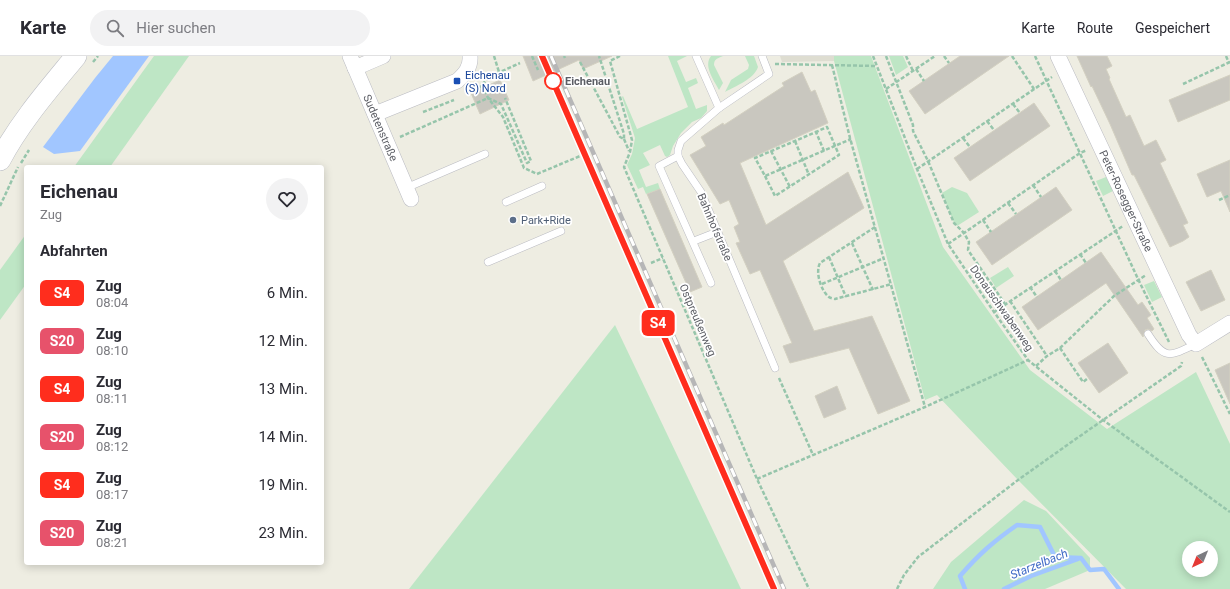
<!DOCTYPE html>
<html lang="de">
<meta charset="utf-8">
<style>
:root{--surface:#fff;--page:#f2f2f3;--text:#2b2b33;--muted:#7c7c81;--line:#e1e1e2}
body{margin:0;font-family:Roboto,sans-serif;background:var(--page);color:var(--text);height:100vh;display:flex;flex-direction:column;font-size:15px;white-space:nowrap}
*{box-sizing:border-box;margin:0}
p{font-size:13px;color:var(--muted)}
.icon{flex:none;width:22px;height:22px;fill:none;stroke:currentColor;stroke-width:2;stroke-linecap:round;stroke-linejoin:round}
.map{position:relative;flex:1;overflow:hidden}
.side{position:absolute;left:24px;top:109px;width:300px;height:400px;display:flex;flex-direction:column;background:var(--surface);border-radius:4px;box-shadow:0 2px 10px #0003}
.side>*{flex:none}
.badge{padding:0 8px;border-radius:6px;font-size:14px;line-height:26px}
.needle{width:26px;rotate:223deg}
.fabs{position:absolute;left:1182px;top:485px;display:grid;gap:8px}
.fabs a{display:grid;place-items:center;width:36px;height:36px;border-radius:50%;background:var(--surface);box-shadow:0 2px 10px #0003;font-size:20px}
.map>.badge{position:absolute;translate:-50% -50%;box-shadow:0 0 0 2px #fff}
h2{padding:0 16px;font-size:15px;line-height:36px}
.round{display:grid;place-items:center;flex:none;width:42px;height:42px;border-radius:21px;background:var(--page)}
.head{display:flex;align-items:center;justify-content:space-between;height:68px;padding:0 16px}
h1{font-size:19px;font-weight:700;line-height:30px}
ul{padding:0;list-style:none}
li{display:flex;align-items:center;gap:12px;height:48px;padding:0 16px}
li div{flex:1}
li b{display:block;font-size:15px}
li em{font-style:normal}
li .badge{min-width:44px;font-weight:700;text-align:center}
header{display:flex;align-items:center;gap:24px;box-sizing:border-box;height:56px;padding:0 20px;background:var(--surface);border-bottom:1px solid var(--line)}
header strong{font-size:19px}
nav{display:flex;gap:22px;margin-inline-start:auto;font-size:14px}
.search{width:280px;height:36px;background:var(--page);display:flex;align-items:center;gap:10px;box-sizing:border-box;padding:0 14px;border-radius:22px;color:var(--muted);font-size:15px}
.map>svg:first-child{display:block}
.education{fill:#deddd1}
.green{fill:#bee6c5;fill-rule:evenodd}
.water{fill:#a1c6ff}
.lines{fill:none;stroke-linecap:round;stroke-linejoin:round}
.stream{stroke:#a1c6ff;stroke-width:4.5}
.building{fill:#c9c7bf;stroke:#d3d0c1}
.service-casing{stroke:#babbc2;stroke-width:8}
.minor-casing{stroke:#babbc2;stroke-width:16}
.secondary-casing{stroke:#bbbdc4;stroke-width:22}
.path{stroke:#96c5ab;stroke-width:2.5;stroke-dasharray:4 2;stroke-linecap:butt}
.service{stroke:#fff;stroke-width:7}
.minor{stroke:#fff;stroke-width:15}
.secondary{stroke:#fff;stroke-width:21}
.rail-casing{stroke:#b6b6b7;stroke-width:4.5}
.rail{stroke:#fff;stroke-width:3;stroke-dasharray:9;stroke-linecap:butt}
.line-casing{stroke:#fff;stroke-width:9}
.line{stroke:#ff2d1d;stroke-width:6}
.transit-dot{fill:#1a4fb4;stroke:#fff;stroke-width:1.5}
.stop-dot{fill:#fff;stroke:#ff2d1d;stroke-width:2}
.service-dot{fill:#5c6f8a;stroke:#fff;stroke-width:1.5}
.labels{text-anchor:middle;stroke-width:3.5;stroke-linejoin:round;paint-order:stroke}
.transit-label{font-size:11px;fill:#164399;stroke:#fff;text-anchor:start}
.stop-label{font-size:11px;font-weight:bold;fill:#5b5d64;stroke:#fff;text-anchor:start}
.street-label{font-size:11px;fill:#5b5d64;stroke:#fff}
.service-label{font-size:11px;fill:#4e5e75;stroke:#fff;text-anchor:start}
.water-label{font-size:12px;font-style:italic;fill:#406bc6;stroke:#fff}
</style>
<header>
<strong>Karte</strong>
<div class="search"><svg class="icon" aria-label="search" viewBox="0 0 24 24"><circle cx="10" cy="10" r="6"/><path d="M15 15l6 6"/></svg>Hier suchen</div>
<nav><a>Karte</a><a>Route</a><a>Gespeichert</a></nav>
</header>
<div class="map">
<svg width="1230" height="533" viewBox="0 0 1230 533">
<rect width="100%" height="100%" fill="#eeede2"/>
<!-- education -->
<polygon class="education" points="780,0 834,0 834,5 782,6"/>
<!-- green -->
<g class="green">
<polygon points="154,0 189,0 110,111 74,111"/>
<polygon points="668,0 687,0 677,5 686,26 696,22 698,27 688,32 696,53 707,49 707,55 701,62 692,66 681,77 673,90 670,99 667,101 665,100 660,89 643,97 650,109 639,114 646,131 658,127 660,133 646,138 643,131 638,133 627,109 632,98 635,82 622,41 623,40 637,73 688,51"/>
<path d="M711 0H723C718 2 714 3 714 9L723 27 719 34C714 24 703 10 711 0Z"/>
<path d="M745 0H754L758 11C754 23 736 30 725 36L731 24 748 13 749 9Z"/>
<path d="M834 0H871L943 191 1030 314 1107 373 1196 316 1230 388V533H1126L1018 424 937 339 925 344 834 5ZM1189 492H1211V514H1189Z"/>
<polygon points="889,0 903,0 908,11 896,19"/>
<polygon points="1106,121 1113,135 1103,140 1096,125"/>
<polygon points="952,131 967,137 979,156 957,170 954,167 942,137"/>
<polygon points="26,178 26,228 0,264 0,214"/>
<polygon points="1008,211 1014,220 996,232 990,222"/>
<polygon points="1154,225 1162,241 1152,246 1144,229"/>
<polygon points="615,269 741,533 409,533"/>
<polygon points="1024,444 1046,455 1090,502 1090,514 1045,533 933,533 951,506"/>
</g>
<!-- water -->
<polygon class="water" points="113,0 149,0 80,95 54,98 43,91 95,22"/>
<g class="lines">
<!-- stream -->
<g class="stream">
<path d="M965 533 960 520C979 498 994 485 1017 469L1040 471 1055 501 1081 502 1090 514 1104 513 1119 533"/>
<polyline points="1004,533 1031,520 1078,503"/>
</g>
</g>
<!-- building -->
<g class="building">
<polygon points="523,0 612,0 583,13 579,4 533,25"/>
<polygon points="960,0 1009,0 925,58 909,35"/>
<polygon points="1077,0 1107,0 1112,10 1106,13 1110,22 1109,23 1126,61 1130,59 1144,90 1156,84 1166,104 1160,107 1188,167 1183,169 1189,181 1183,185 1170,191 1134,119 1132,119 1110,68 1092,30 1091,31"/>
<polygon points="802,16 811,36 815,34 828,67 740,107 766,169 848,116 864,152 783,205 814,275 872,260 910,345 878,358 849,292 790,307 783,290 792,287 760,214 750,218 736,187 740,186 734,171 739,168 729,144 720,148 690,99 706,90 701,81 723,67 724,69 784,30 782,27"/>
<polygon points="1230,19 1230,44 1178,66 1169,44"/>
<polygon points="500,24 509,44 480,58 471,37"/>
<polygon points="1034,47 1050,70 970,125 954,102"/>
<polygon points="1230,104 1230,156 1221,135 1207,141 1197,118"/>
<polygon points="1056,131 1072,154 992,209 976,186"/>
<polygon points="660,133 702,231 690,236 647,138"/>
<polygon points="1101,196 1138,249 1142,246 1151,259 1147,262 1154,273 1152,275 1148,273 1145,274 1143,281 1106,227 1038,274 1022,251"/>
<polygon points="1211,214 1225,244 1201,255 1186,226"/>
<polygon points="1108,287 1128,317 1099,337 1078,307"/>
<polygon points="1230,307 1230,348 1215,314"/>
<polygon points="837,330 846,353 824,362 815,340"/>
</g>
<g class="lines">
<defs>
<g id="service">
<polyline points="696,0 719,52"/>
<polyline points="762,0 769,18 719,52 681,85 678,94 678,100 682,108 701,136 775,312"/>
<polyline points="678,100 659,110 711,227"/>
<polyline points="406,132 485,98"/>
<polyline points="506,146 542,130"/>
<polyline points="694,185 717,176"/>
<polyline points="488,206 561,175"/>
<path d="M1148 278C1165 305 1170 300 1196 288"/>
</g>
<g id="minor">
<path id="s1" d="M350 0 411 143"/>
<path id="s2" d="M1058 0 1189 279 1196 288 1230 267"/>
<polyline points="355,12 383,0"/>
<path d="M375 58 457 25C465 18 471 11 470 0"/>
</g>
<path id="secondary" d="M0 104C20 66 49 33 76 0"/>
</defs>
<!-- service casing -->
<use href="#service" class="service-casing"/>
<!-- minor casing -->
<use href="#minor" class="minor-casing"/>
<!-- secondary casing -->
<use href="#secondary" class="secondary-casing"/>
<!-- path -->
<g class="path">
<polyline points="494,0 499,16"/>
<polyline points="532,0 538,14"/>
<polyline points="564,0 565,2"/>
<polyline points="620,0 610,5 632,84 630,96 624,111 757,423 809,533"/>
<polyline points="873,0 917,113 948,188 994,256 1028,304 1103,364 1230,456"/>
<polyline points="886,0 913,69 913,75 928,105 954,167 964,177 969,186 968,194 1005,248"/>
<polyline points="906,0 913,15"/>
<polyline points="944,0 949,7"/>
<polyline points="1012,0 1034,33"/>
<polyline points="1035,0 1138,223 1169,286"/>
<polyline points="1226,0 1229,7"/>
<polyline points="93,6 98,0"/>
<polyline points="580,6 620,81 624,83 624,78 599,0"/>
<polyline points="775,8 877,10"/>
<polyline points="832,9 850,82 925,351"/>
<polyline points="916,13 924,25"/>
<polyline points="1183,28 1230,6"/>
<polyline points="482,29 488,42 503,61 524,112 537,118 580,100"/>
<polyline points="886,33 935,0"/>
<polyline points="467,37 479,32 489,21 520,7"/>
<polyline points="1013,48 1020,57"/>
<polyline points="423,56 454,44"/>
<polyline points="987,65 994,74"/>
<polyline points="400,81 488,42 501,48 527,107 531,105 505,42"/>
<polyline points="963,82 970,91"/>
<polyline points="624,83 629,95"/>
<polyline points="795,85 809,119"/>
<polyline points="771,95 790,131"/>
<polyline points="824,95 816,76 755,102 765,120 851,83"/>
<polyline points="21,107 29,94"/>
<polyline points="917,113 1046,25 1052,21"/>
<polyline points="765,120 775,140 839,99 827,71 816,76"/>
<polyline points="1033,129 1041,141"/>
<polyline points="1219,144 1230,139"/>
<polyline points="1008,147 1016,158"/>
<polyline points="0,150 18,111"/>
<polyline points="983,164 991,176"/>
<path d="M875 171 820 207C815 216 821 235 829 241 830 242 834 243 835 243L892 228"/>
<polyline points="852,187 873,234"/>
<polyline points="948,188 1080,97 1087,94"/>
<polyline points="1080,198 1086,207"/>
<polyline points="829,201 846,241"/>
<polyline points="651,207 663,202"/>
<polyline points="1055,215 1061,224"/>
<polyline points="822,228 884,202"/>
<polyline points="1030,231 1037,241"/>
<polyline points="1010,245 1047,300"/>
<polyline points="994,256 1123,170"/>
<polyline points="1060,292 1083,326 1088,322"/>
<polyline points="1202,301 1230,358"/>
<polyline points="1036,310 1047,300 1060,292 1114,240 1146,219"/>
<polyline points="779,322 813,399"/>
<polyline points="757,423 925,351 1028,304"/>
<polyline points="897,533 904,519 918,501 1018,424 1070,387 1181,310 1182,306"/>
</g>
<!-- service -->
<use href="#service" class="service"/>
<!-- minor -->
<use href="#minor" class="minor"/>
<!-- secondary -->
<use href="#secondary" class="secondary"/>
<defs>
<g id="rail">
<polyline points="542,0 774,533"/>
<polyline points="551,0 784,533"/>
</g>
</defs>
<!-- rail casing -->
<use href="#rail" class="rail-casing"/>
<!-- rail -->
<use href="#rail" class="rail"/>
</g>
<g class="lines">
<defs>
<polyline id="line" points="542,0 774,533"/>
</defs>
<!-- line casing -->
<use href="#line" class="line-casing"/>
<!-- line -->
<use href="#line" class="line"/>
</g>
<!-- markers -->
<rect class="transit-dot" x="453" y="21" width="8" height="8" rx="2"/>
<circle class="stop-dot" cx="553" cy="25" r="8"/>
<circle class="service-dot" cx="513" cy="164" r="4"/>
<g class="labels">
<!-- transit labels -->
<g class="transit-label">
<text x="465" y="23">Eichenau<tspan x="465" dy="13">(S) Nord</tspan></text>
</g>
<!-- stop labels -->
<g class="stop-label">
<text x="565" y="29">Eichenau</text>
</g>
<!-- street labels -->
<g class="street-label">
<text dy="4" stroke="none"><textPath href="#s1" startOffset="78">Sudetenstraße</textPath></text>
<text dy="4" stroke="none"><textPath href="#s2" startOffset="160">Peter-Rosegger-Straße</textPath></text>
<text transform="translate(715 171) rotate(67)" y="4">Bahnhofstraße</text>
<text transform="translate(1002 252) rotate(55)" y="4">Donauschwabenweg</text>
<text transform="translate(698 264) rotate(67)" y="4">Ostpreußenweg</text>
</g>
<!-- service labels -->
<g class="service-label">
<text x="521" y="168">Park+Ride</text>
</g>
<!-- water labels -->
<g class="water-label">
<text transform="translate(1039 508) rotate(-22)" y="4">Starzelbach</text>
</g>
</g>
</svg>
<div class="fabs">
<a><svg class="needle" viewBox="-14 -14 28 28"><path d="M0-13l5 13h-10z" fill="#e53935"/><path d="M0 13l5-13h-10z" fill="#7c7c81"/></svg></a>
</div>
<b class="badge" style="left:658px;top:267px;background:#ff2d1d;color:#fff">S4</b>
<section class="side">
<div class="head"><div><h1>Eichenau</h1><p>Zug</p></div><a class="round"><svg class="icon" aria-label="heart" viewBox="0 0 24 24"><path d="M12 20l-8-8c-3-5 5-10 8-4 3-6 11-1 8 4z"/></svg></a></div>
<h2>Abfahrten</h2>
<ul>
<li><span class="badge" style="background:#ff2d1d;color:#fff">S4</span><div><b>Zug</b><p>08:04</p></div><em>6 Min.</em></li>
<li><span class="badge" style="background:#e7526b;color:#fff">S20</span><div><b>Zug</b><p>08:10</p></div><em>12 Min.</em></li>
<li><span class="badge" style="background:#ff2d1d;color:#fff">S4</span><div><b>Zug</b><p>08:11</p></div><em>13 Min.</em></li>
<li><span class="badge" style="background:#e7526b;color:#fff">S20</span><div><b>Zug</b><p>08:12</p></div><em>14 Min.</em></li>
<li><span class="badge" style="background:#ff2d1d;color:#fff">S4</span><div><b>Zug</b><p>08:17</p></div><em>19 Min.</em></li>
<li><span class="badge" style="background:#e7526b;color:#fff">S20</span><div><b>Zug</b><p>08:21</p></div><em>23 Min.</em></li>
</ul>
</section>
</div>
